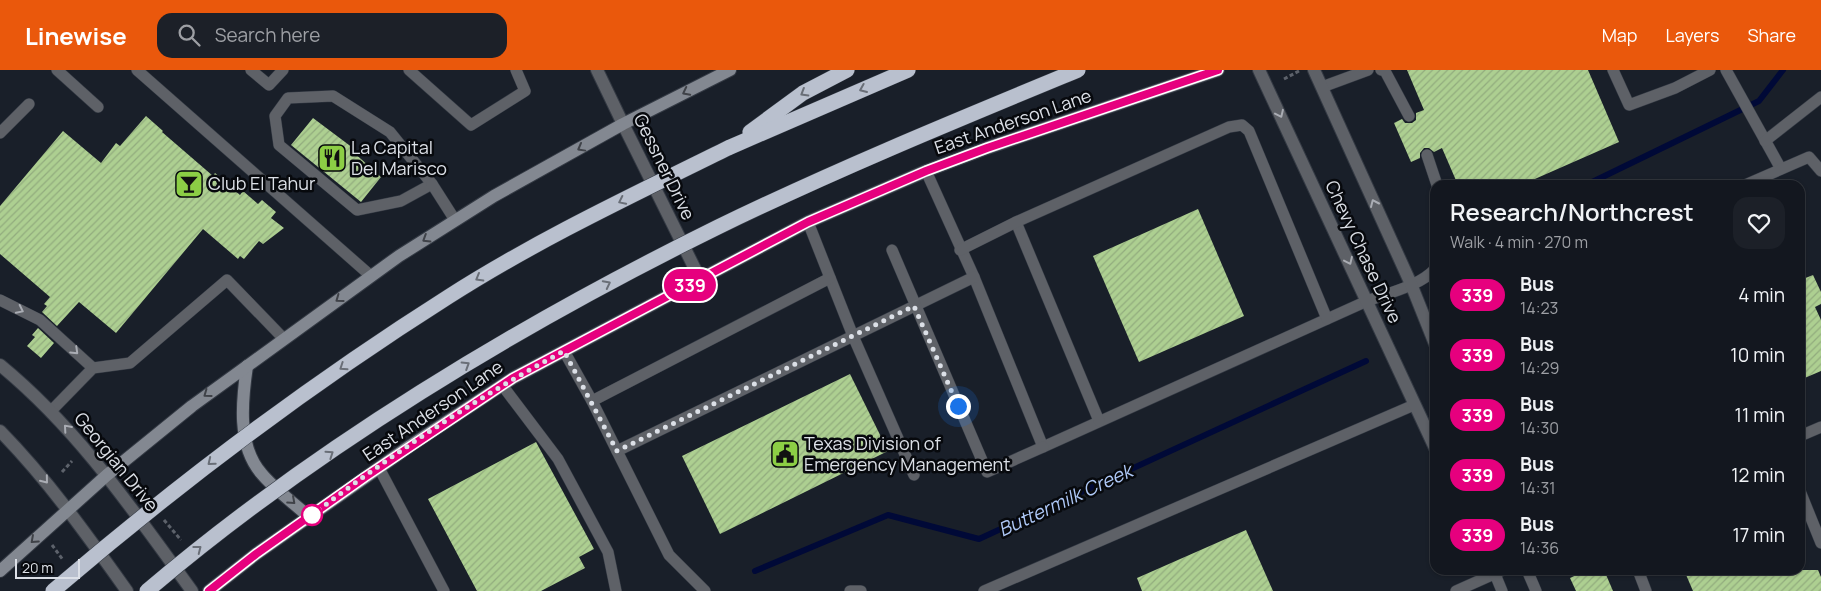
<!DOCTYPE html>
<meta charset="utf-8">
<style>
:root{--surface:#13171f;--page:#1c2028;--text:#f1f3f6;--muted:#9d9fa4;--line:#32363d;--accent:#ea580c}
body{margin:0;font-family:Manrope,sans-serif;background:var(--page);color:var(--text);height:100vh;display:flex;flex-direction:column;font-size:19px;white-space:nowrap}
*{box-sizing:border-box;margin:0}
p{font-size:16px;color:var(--muted)}
.icon{flex:none;width:28px;height:28px;fill:none;stroke:currentColor;stroke-width:2;stroke-linecap:round;stroke-linejoin:round}
.map{position:relative;flex:1;overflow:hidden}
.side{position:absolute;left:1430px;top:110px;width:375px;height:395px;display:flex;flex-direction:column;background:var(--surface);border-radius:15px;box-shadow:0 1px 4px #0004,0 0 0 1px var(--line)}
.side>*{flex:none}
.badge{padding:0 10px;border-radius:16px;font-size:18px;line-height:32px}
.scale{position:absolute;left:15px;bottom:12px;width:65px;box-sizing:border-box;padding-left:5px;border:2px solid #dce0e7;border-top:0;font-size:14px;line-height:18px;white-space:nowrap;color:#dce0e7;-webkit-text-stroke:4px #07090d;paint-order:stroke}
.you{position:absolute;width:25px;height:25px;margin:-12px;border:4px solid #fff;border-radius:50%;background:#1a73e8;box-shadow:0 0 0 8px #1a73e833}
.map>.badge{position:absolute;translate:-50% -50%;box-shadow:0 0 0 2px #fff}
.round{display:grid;place-items:center;flex:none;width:52px;height:52px;border-radius:15px;background:var(--page)}
.headline{display:flex;align-items:center;justify-content:space-between;height:85px;padding:0 20px}
h1{font-size:24px;font-weight:600;line-height:38px}
ul{padding:0;list-style:none}
li{display:flex;align-items:center;gap:15px;height:60px;padding:0 20px}
li div{flex:1}
li b{display:block;font-size:19px}
li em{font-style:normal}
li .badge{min-width:55px;font-weight:700;text-align:center}
header{display:flex;align-items:center;gap:30px;box-sizing:border-box;height:70px;padding:0 25px;background:var(--accent);color:#fff}
header strong{font-size:24px}
nav{display:flex;gap:28px;margin-inline-start:auto;font-size:18px}
.search{width:350px;height:45px;background:var(--page);display:flex;align-items:center;gap:12px;box-sizing:border-box;padding:0 18px;border-radius:15px;color:var(--muted);font-size:19px}
.map>svg:first-child{display:block}
.lines{fill:none;stroke-linecap:round;stroke-linejoin:round}
.stream{stroke:#000937;stroke-width:6}
.building{fill:url(#building-hatch)}
.service-casing{stroke:#343a44;stroke-width:12}
.minor-casing{stroke:#343a44;stroke-width:14}
.tertiary-casing{stroke:#343a44;stroke-width:14}
.secondary-casing{stroke:#343a44;stroke-width:14}
.motorway-casing{stroke:#343a44;stroke-width:16}
.path{stroke:#5d626b;stroke-width:3;stroke-dasharray:4 2.5;stroke-linecap:butt}
.service{stroke:#5e6167;stroke-width:11}
.minor{stroke:#5e6167;stroke-width:12}
.tertiary{stroke:#5e6167;stroke-width:12}
.secondary{stroke:#838891;stroke-width:12}
.motorway{stroke:#b9c0ce;stroke-width:15}
.motorway-bridge-casing{stroke:#343a44;stroke-width:16;stroke-linecap:butt}
.motorway-bridge{stroke:#b9c0ce;stroke-width:15}
.oneway{stroke:#696e77}
.oneway2{stroke:#3f4248}
.oneway3{stroke:#aaadb4}
.line-casing{stroke:#fff;stroke-width:11}
.line{stroke:#e6007e;stroke-width:8}
.walk{stroke:#dce0e7;stroke-width:5;stroke-dasharray:0 9}
.stop-dot{fill:#fff;stroke:#e6007e;stroke-width:2.5}
.labels{text-anchor:middle;stroke-width:5;stroke-linejoin:round;paint-order:stroke}
.street-label{font-size:18px;fill:#dce0e7;stroke:#07090d}
.poi-label{font-size:18px;fill:#dce0e7;stroke:#07090d;text-anchor:start}
.water-label{font-size:19px;font-style:italic;fill:#aec8f7;stroke:#07090d}
</style>
<header>
<strong>Linewise</strong>
<div class="search"><svg class="icon" aria-label="search" viewBox="0 0 24 24"><circle cx="10" cy="10" r="6"/><path d="M15 15l6 6"/></svg>Search here</div>
<nav><a>Map</a><a>Layers</a><a>Share</a></nav>
</header>
<div class="map">
<svg width="1821" height="521" viewBox="0 0 1821 521">
<defs>
<pattern id="building-hatch" width="6" height="6" patternUnits="userSpaceOnUse" patternTransform="scale(1.25)"><rect width="6" height="6" fill="#adcf91"/><path d="M-1 1l2-2M0 6l6-6M5 7l2-2" fill="none" stroke="#92ac7e"/></pattern>
</defs>
<rect width="100%" height="100%" fill="#191f29"/>
<g class="lines">
<!-- stream -->
<g class="stream">
<polyline points="1586,115 1759,31 1783,0"/>
<polyline points="755,501 888,445 979,469 1366,291"/>
</g>
</g>
<!-- building -->
<g class="building">
<polygon points="1407,0 1588,0 1619,72 1521,115 1458,115 1442,78 1434,82 1429,78 1424,78 1420,83 1420,88 1411,92 1394,53 1402,49 1405,53 1412,53 1416,50 1416,43 1424,40"/>
<polygon points="146,46 163,61 162,62 213,106 215,103 240,125 243,121 258,134 262,130 276,142 271,148 284,158 263,174 259,171 244,189 240,186 238,189 203,159 116,263 79,232 57,256 42,242 47,236 44,234 50,227 0,184 0,136 63,61 101,93 116,73 120,76"/>
<polygon points="313,48 353,78 351,80 381,107 361,132 291,75"/>
<polygon points="1198,139 1244,246 1139,292 1093,186"/>
<polygon points="1800,203 1803,209 1813,205 1821,222 1821,234 1815,237 1821,250 1821,301 1800,310"/>
<polygon points="38,258 54,273 41,288 27,276 35,267 32,265"/>
<polygon points="850,304 888,381 720,464 682,386"/>
<polygon points="536,372 594,479 579,487 585,498 541,521 477,521 428,429"/>
<polygon points="1246,460 1273,521 1142,521 1137,508"/>
<polygon points="1587,500 1604,500 1613,521 1576,521 1570,508"/>
<polygon points="1684,500 1818,500 1821,507 1821,521 1693,521"/>
</g>
<g class="lines">
<defs>
<g id="service">
<polyline points="57,0 98,37"/>
<polyline points="137,0 371,206"/>
<polyline points="251,0 269,15 283,0"/>
<polyline points="409,0 471,55 525,21 516,0"/>
<polyline points="1381,0 1385,1 1409,46"/>
<polyline points="1613,0 1629,35 1675,18 1710,0"/>
<polyline points="1726,0 1781,99"/>
<polyline points="1322,17 1368,0"/>
<polygon points="333,26 390,62 432,114 401,131 357,140 279,75 275,46 288,28"/>
<polyline points="0,63 29,34"/>
<polyline points="1765,71 1821,27"/>
<polyline points="1427,85 1437,115"/>
<path d="M926 101 974 207 1043 377 1367 231C1388 223 1420 216 1435 199"/>
<polyline points="432,114 455,150"/>
<polyline points="1745,115 1809,87 1821,101"/>
<polyline points="808,152 853,266 974,207"/>
<polyline points="1016,152 1099,351"/>
<polyline points="892,180 987,402 1043,377"/>
<polyline points="960,180 1016,152 1229,57 1242,55 1249,61 1327,249"/>
<polyline points="0,230 40,250 93,298"/>
<polyline points="564,281 592,331 669,485 705,521"/>
<polyline points="502,315 558,389 608,482 616,521"/>
<polyline points="592,331 830,208"/>
<polyline points="51,341 93,298 130,293 227,210 284,269"/>
<polyline points="1800,366 1821,357"/>
<polyline points="617,381 853,266 914,405"/>
<polyline points="379,398 444,521"/>
<polyline points="1800,421 1821,473"/>
<polyline points="1527,500 1536,521"/>
<polyline points="1638,500 1646,521"/>
<polyline points="1495,504 1502,521"/>
<polyline points="850,521 861,521"/>
<polyline points="984,521 1414,335"/>
<polyline points="1456,521 1503,500"/>
</g>
<g id="minor">
<polyline points="597,0 623,54"/>
<polyline points="1259,0 1435,378"/>
<polyline points="1314,0 1411,214 1435,274"/>
<polyline points="1493,500 1495,504"/>
</g>
<g id="tertiary">
<polyline points="623,54 700,209"/>
<path d="M0 295C78 359 133 440 192 521"/>
<path d="M0 361C48 410 87 465 127 521"/>
</g>
<g id="secondary">
<path d="M247 296C242 330 237 375 261 403 274 419 294 433 309 447"/>
<polyline points="0,501 107,405 192,336 399,186 494,126 623,54 730,0"/>
<polyline points="209,521 256,484 410,376 513,308 808,152 926,101 987,78 1218,0"/>
</g>
<g id="motorway">
<polyline points="750,62 803,23 847,0"/>
<polyline points="728,78 908,0"/>
</g>
</defs>
<!-- service casing -->
<use href="#service" class="service-casing"/>
<!-- minor casing -->
<use href="#minor" class="minor-casing"/>
<!-- tertiary casing -->
<use href="#tertiary" class="tertiary-casing"/>
<!-- secondary casing -->
<use href="#secondary" class="secondary-casing"/>
<!-- motorway casing -->
<use href="#motorway" class="motorway-casing"/>
<!-- path -->
<g class="path">
<polyline points="1284,9 1299,1"/>
<polyline points="62,402 72,391"/>
<polyline points="164,450 181,470"/>
<polyline points="52,475 63,490"/>
</g>
<!-- service -->
<use href="#service" class="service"/>
<!-- minor -->
<use href="#minor" class="minor"/>
<!-- tertiary -->
<use href="#tertiary" class="tertiary"/>
<!-- secondary -->
<use href="#secondary" class="secondary"/>
<!-- motorway -->
<use href="#motorway" class="motorway"/>
<defs>
<g id="motorway-bridge">
<path d="M53 521C178 414 309 315 448 227 537 170 633 125 728 78"/>
<path d="M147 521C315 378 519 255 718 157 835 100 957 50 1078 0"/>
</g>
</defs>
<!-- motorway-bridge casing -->
<use href="#motorway-bridge" class="motorway-bridge-casing"/>
<!-- motorway-bridge -->
<use href="#motorway-bridge" class="motorway-bridge"/>
</g>
<!-- one-way arrows -->
<defs><path id="oneway-chevron" d="M-2-3.5L2.5 0L-2 3.5" fill="none" stroke-width="1.6" stroke-linecap="round" stroke-linejoin="round" transform="scale(1.25)"/></defs>
<g class="oneway">
<use href="#oneway-chevron" transform="translate(863 19) rotate(157)"/>
<use href="#oneway-chevron" transform="translate(804 23) rotate(149)"/>
<use href="#oneway-chevron" transform="translate(622 131) rotate(154)"/>
<use href="#oneway-chevron" transform="translate(479 208) rotate(150)"/>
<use href="#oneway-chevron" transform="translate(607 214) rotate(-27)"/>
<use href="#oneway-chevron" transform="translate(466 295) rotate(-32)"/>
<use href="#oneway-chevron" transform="translate(343 297) rotate(146)"/>
<use href="#oneway-chevron" transform="translate(330 384) rotate(-34)"/>
<use href="#oneway-chevron" transform="translate(211 392) rotate(141)"/>
<use href="#oneway-chevron" transform="translate(198 479) rotate(-38)"/>
</g>
<g class="oneway2">
<use href="#oneway-chevron" transform="translate(686 22) rotate(153)"/>
<use href="#oneway-chevron" transform="translate(581 78) rotate(151)"/>
<use href="#oneway-chevron" transform="translate(426 169) rotate(148)"/>
<use href="#oneway-chevron" transform="translate(339 229) rotate(144)"/>
<use href="#oneway-chevron" transform="translate(207 324) rotate(144)"/>
<use href="#oneway-chevron" transform="translate(292 431) rotate(42)"/>
<use href="#oneway-chevron" transform="translate(34 470) rotate(138)"/>
</g>
<g class="oneway3">
<use href="#oneway-chevron" transform="translate(1280 44) rotate(65)"/>
<use href="#oneway-chevron" transform="translate(1374 133) rotate(-114)"/>
<use href="#oneway-chevron" transform="translate(1349 191) rotate(65)"/>
<use href="#oneway-chevron" transform="translate(20 240) rotate(26)"/>
<use href="#oneway-chevron" transform="translate(75 281) rotate(44)"/>
<use href="#oneway-chevron" transform="translate(67 358) rotate(-131)"/>
<use href="#oneway-chevron" transform="translate(45 410) rotate(51)"/>
</g>
<g class="lines">
<defs>
<polyline id="line" points="209,521 256,484 365,407 513,308 808,152 926,101 987,78 1218,0"/>
</defs>
<!-- line casing -->
<use href="#line" class="line-casing"/>
<!-- line -->
<use href="#line" class="line"/>
<!-- walk -->
<path class="walk" d="M312 445C391 385 476 328 564 281L617 381 914 236 958 336"/>
</g>
<!-- icons -->
<defs>
<symbol id="restaurant-square" viewBox="-11 -11 22 22"><rect x="-9" y="-9" width="18" height="18" rx="4" fill="#8cce45" stroke="#07090d"/><path d="M-5-6h1v4h1v-4h1v4h1v-4h1v5L-1.5 .5V6h-2V.5L-5-1ZM5-6V6H3V1.5H1.5Q1.5-4 5-6Z" fill="#111"/></symbol>
<symbol id="bar-square" viewBox="-11 -11 22 22"><rect x="-9" y="-9" width="18" height="18" rx="4" fill="#8cce45" stroke="#07090d"/><path d="M-6-5H6L.8 .8V4.5H3.5V6h-7V4.5H-.8V.8Z" fill="#111"/></symbol>
<symbol id="civic-square" viewBox="-11 -11 22 22"><rect x="-9" y="-9" width="18" height="18" rx="4" fill="#8cce45" stroke="#07090d"/><path d="M-.6-6.5H3V-4.5H.6V-3L4-1V1h2V6H-6V1h2V-1L-.6-3ZM-1.2 2.5V6h2.4V2.5Z" fill="#111"/></symbol>
</defs>
<g fill-rule="evenodd">
<use href="#restaurant-square" x="316" y="72" width="32" height="32"/>
<use href="#bar-square" x="173" y="98" width="32" height="32"/>
<use href="#civic-square" x="769" y="368" width="32" height="32"/>
</g>
<!-- markers -->
<circle class="stop-dot" cx="312" cy="445" r="10"/>
<g class="labels">
<!-- street labels -->
<g class="street-label">
<text transform="translate(1013 52) rotate(-19)" y="6">East Anderson Lane</text>
<text transform="translate(664 97) rotate(64)" y="6">Gessner Drive</text>
<text transform="translate(1363 182) rotate(65)" y="6">Chevy Chase Drive</text>
<text transform="translate(433 341) rotate(-34)" y="6">East Anderson Lane</text>
<text transform="translate(116 392) rotate(51)" y="6">Georgian Drive</text>
</g>
<!-- poi labels -->
<g class="poi-label">
<text x="351" y="84">La Capital<tspan x="351" dy="21">Del Marisco</tspan></text>
<text x="208" y="120">Club El Tahur</text>
<text x="804" y="380">Texas Division of<tspan x="804" dy="21">Emergency Management</tspan></text>
</g>
<!-- water labels -->
<g class="water-label">
<text transform="translate(1065 430) rotate(-25)" y="7">Buttermilk Creek</text>
</g>
</g>
</svg>
<div class="scale">20 m</div>
<div class="you" style="left:958px;top:336px"></div>
<b class="badge" style="left:690px;top:215px;background:#e6007e;color:#fff">339</b>
<section class="side">
<div class="headline"><div><h1>Research/Northcrest</h1><p>Walk · 4 min · 270 m</p></div><a class="round"><svg class="icon" aria-label="heart" viewBox="0 0 24 24"><path d="M12 20l-8-8c-3-5 5-10 8-4 3-6 11-1 8 4z"/></svg></a></div>
<ul>
<li><span class="badge" style="background:#e6007e;color:#fff">339</span><div><b>Bus</b><p>14:23</p></div><em>4 min</em></li>
<li><span class="badge" style="background:#e6007e;color:#fff">339</span><div><b>Bus</b><p>14:29</p></div><em>10 min</em></li>
<li><span class="badge" style="background:#e6007e;color:#fff">339</span><div><b>Bus</b><p>14:30</p></div><em>11 min</em></li>
<li><span class="badge" style="background:#e6007e;color:#fff">339</span><div><b>Bus</b><p>14:31</p></div><em>12 min</em></li>
<li><span class="badge" style="background:#e6007e;color:#fff">339</span><div><b>Bus</b><p>14:36</p></div><em>17 min</em></li>
</ul>
</section>
</div>
